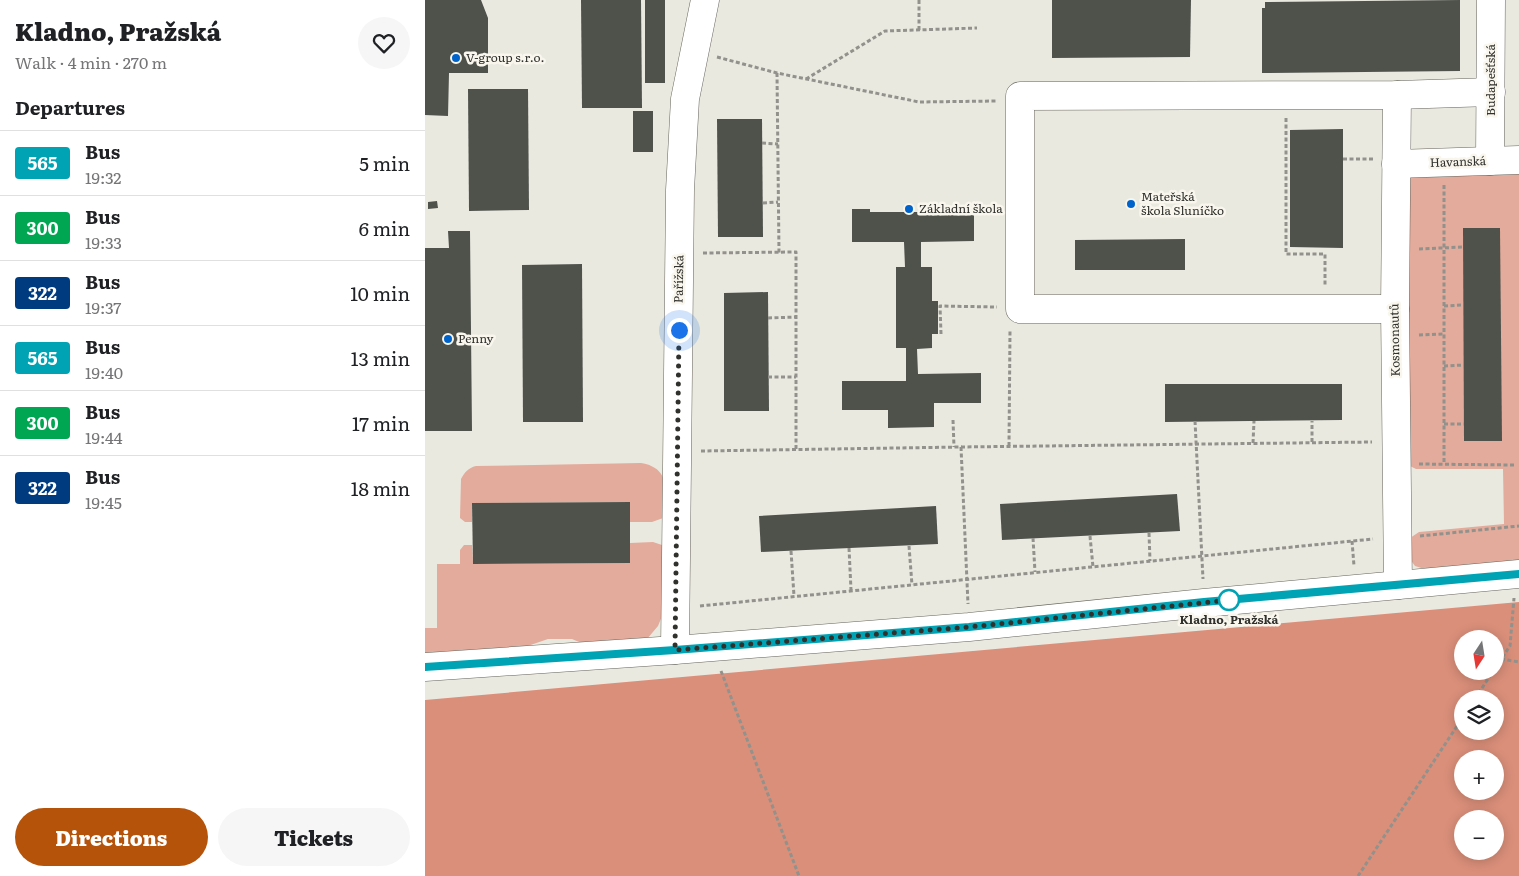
<!DOCTYPE html>
<meta charset="utf-8">
<style>
:root{--surface:#fff;--page:#f6f6f6;--text:#202124;--muted:#757577;--line:#e0e0e0;--accent:#b45309}
body{margin:0;font-family:Literata,serif;background:var(--page);color:var(--text);height:100vh;display:flex;flex-direction:column;font-size:19px;white-space:nowrap}
*{box-sizing:border-box;margin:0}
p{font-size:16px;color:var(--muted)}
.icon{flex:none;width:28px;height:28px;fill:none;stroke:currentColor;stroke-width:2;stroke-linecap:round;stroke-linejoin:round}
.map{position:relative;flex:1;overflow:hidden}
.drawer{display:flex;flex-direction:column;background:var(--surface);width:425px}
.drawer>*{flex:none}
.badge{padding:0 10px;border-radius:4px;font-size:18px;line-height:32px}
.needle{width:32px;rotate:192deg}
.buttons{position:absolute;left:1029px;top:630px;display:grid;gap:10px}
.buttons a{display:grid;place-items:center;width:50px;height:50px;border-radius:50%;background:var(--surface);box-shadow:0 2px 12px #0003;font-size:25px}
.you{position:absolute;width:25px;height:25px;margin:-12px;border:4px solid #fff;border-radius:50%;background:#1a73e8;box-shadow:0 0 0 8px #1a73e833}
.map>.badge{position:absolute;translate:-50% -50%;box-shadow:0 0 0 2px #fff}
h2{padding:0 15px;font-size:19px;line-height:45px}
.round{display:grid;place-items:center;flex:none;width:52px;height:52px;border-radius:26px;background:var(--page)}
.headline{display:flex;align-items:center;justify-content:space-between;height:85px;padding:0 15px}
h1{font-size:24px;font-weight:800;line-height:38px}
.primary-button{display:flex;gap:10px;margin-top:auto;padding:10px 15px}
.primary-button a{flex:1;height:58px;border-radius:30px;background:var(--accent);color:#fff;font-size:20px;font-weight:800;line-height:58px;text-align:center}
.primary-button a+a{background:var(--page);color:var(--text)}
ul{padding:0;list-style:none}
li{display:flex;align-items:center;gap:15px;height:65px;padding:0 15px;border-top:1px solid var(--line)}
li div{flex:1}
li b{display:block;font-size:19px}
li em{font-style:normal}
li .badge{min-width:55px;font-weight:700;text-align:center}
main{display:flex;flex:1;min-height:0}
.map>svg:first-child{display:block}
.green{fill:#e3ab9b}
.forest{fill:#da8f7a;fill-rule:evenodd}
.building{fill:#4e524b}
.lines{fill:none;stroke-linecap:round;stroke-linejoin:round}
.minor-casing{stroke:#66645c;stroke-width:29}
.path{stroke:#92918b;stroke-width:3;stroke-dasharray:4 2.5;stroke-linecap:butt}
.minor{stroke:#fff;stroke-width:28}
.line-casing{stroke:#fff;stroke-width:11}
.line{stroke:#00a3b4;stroke-width:8}
.walk{stroke:#30302c;stroke-width:5;stroke-dasharray:0 9}
.poi-dot{fill:#0063cb;stroke:#f8f6ed;stroke-width:2}
.stop-dot{fill:#fff;stroke:#00a3b4;stroke-width:2.5}
.labels{text-anchor:middle;stroke-width:5;stroke-linejoin:round;paint-order:stroke}
.poi-label{font-size:12px;fill:#30302c;stroke:#f8f6ed;text-anchor:start}
.street-label{font-size:12px;fill:#30302c;stroke:#f8f6ed}
.stop-label{font-size:12px;font-weight:bold;fill:#30302c;stroke:#f8f6ed}
</style>
<main>
<section class="drawer">
<div class="headline"><div><h1>Kladno, Pražská</h1><p>Walk · 4 min · 270 m</p></div><a class="round"><svg class="icon" aria-label="heart" viewBox="0 0 24 24"><path d="M12 20l-8-8c-3-5 5-10 8-4 3-6 11-1 8 4z"/></svg></a></div>
<h2>Departures</h2>
<ul>
<li><span class="badge" style="background:#00a3b4;color:#fff">565</span><div><b>Bus</b><p>19:32</p></div><em>5 min</em></li>
<li><span class="badge" style="background:#00a651;color:#fff">300</span><div><b>Bus</b><p>19:33</p></div><em>6 min</em></li>
<li><span class="badge" style="background:#003b80;color:#fff">322</span><div><b>Bus</b><p>19:37</p></div><em>10 min</em></li>
<li><span class="badge" style="background:#00a3b4;color:#fff">565</span><div><b>Bus</b><p>19:40</p></div><em>13 min</em></li>
<li><span class="badge" style="background:#00a651;color:#fff">300</span><div><b>Bus</b><p>19:44</p></div><em>17 min</em></li>
<li><span class="badge" style="background:#003b80;color:#fff">322</span><div><b>Bus</b><p>19:45</p></div><em>18 min</em></li>
</ul>
<div class="primary-button"><a>Directions</a><a>Tickets</a></div>
</section>
<div class="map">
<svg width="1094" height="876" viewBox="0 0 1094 876">
<rect width="100%" height="100%" fill="#eae9e0"/>
<!-- green -->
<g class="green">
<polygon points="1094,169 1094,562 1006,571 990,566 979,551 985,538 994,532 1079,524 1078,469 991,469 981,464 977,185 986,175"/>
<path d="M216 463C247 468 240 493 241 517L227 522H205L204 502 47 503V522H40L35 518 36 479C40 472 43 468 51 466Z"/>
<polygon points="228,542 240,546 239,611 233,626 222,639 168,648 147,639 123,639 79,654 0,660 0,628 12,628 12,564 35,564 35,550 39,545 47,545 48,564 205,563 205,543"/>
</g>
<!-- forest -->
<path class="forest" d="M1094 602V876H0V700ZM1038 639H1070V671H1038ZM1038 699H1070V731H1038ZM1038 759H1070V791H1038ZM1038 819H1070V851H1038Z"/>
<!-- building -->
<g class="building">
<polygon points="0,0 56,0 63,18 63,73 24,73 23,116 0,115"/>
<polygon points="156,0 216,0 217,108 157,108"/>
<rect x="220" y="0" width="20" height="83"/>
<polygon points="627,0 766,0 765,57 627,58"/>
<polygon points="1035,0 1035,71 837,73 837,8 840,8 840,2"/>
<polygon points="43,89 103,89 104,210 44,211"/>
<rect x="208" y="111" width="20" height="41"/>
<polygon points="292,119 337,119 338,237 293,237"/>
<polygon points="918,129 918,248 865,247 865,130"/>
<polygon points="12,201 13,208 3,209 3,202"/>
<polygon points="427,209 445,209 445,212 530,212 530,209 549,209 549,241 496,242 496,267 507,267 507,301 513,301 513,334 507,334 507,348 492,349 493,374 556,373 556,403 509,403 509,427 463,428 463,410 417,410 417,381 481,381 481,348 471,348 471,267 480,267 479,242 427,242"/>
<polygon points="1038,228 1075,228 1077,441 1039,441"/>
<polygon points="23,231 45,231 47,431 0,431 0,248 24,248"/>
<polygon points="760,239 760,270 650,270 650,240"/>
<polygon points="157,264 158,422 98,422 97,265"/>
<polygon points="343,292 344,411 299,411 299,293"/>
<polygon points="740,384 917,384 917,420 740,422"/>
<polygon points="752,494 755,531 577,540 575,504"/>
<polygon points="205,502 205,563 48,564 47,503"/>
<polygon points="511,506 513,544 336,552 334,516"/>
</g>
<g class="lines">
<defs>
<g id="minor">
<polyline points="972,95 970,309 973,585"/>
<polyline points="1065,161 1066,0"/>
<polyline points="971,164 1094,160"/>
<polyline points="970,309 595,309 595,96 972,95 1066,92"/>
<polyline points="250,650 255,190 260,99 280,0"/>
<polyline points="0,667 250,650 544,627 779,603 1094,574"/>
</g>
</defs>
<!-- minor casing -->
<use href="#minor" class="minor-casing"/>
<!-- path -->
<g class="path">
<polyline points="494,0 494,30"/>
<polyline points="292,57 352,73 494,102 571,101"/>
<polyline points="352,73 354,253"/>
<polyline points="381,79 460,31 552,28"/>
<polyline points="861,118 861,254 900,254 900,285"/>
<polyline points="337,143 353,144"/>
<polyline points="918,159 948,159"/>
<polyline points="1019,185 1019,464"/>
<polyline points="338,203 353,202"/>
<polyline points="994,249 1038,247"/>
<polyline points="278,253 371,252 371,449"/>
<polyline points="1019,306 1038,305"/>
<polyline points="343,318 371,317"/>
<polyline points="516,334 515,306 572,307"/>
<polyline points="994,335 1019,334"/>
<polyline points="1019,366 1039,365"/>
<polyline points="343,377 371,377"/>
<polyline points="528,420 529,447"/>
<polyline points="770,421 778,579"/>
<polyline points="1019,424 1039,424"/>
<polyline points="887,442 887,421"/>
<polyline points="828,443 829,421"/>
<polyline points="584,446 585,331"/>
<polyline points="536,447 947,442"/>
<polyline points="276,451 536,447 543,604"/>
<polyline points="994,464 1089,465"/>
<polyline points="724,533 725,561"/>
<polyline points="665,536 668,567"/>
<polyline points="995,536 1094,526"/>
<polyline points="608,538 610,572"/>
<polyline points="927,541 929,566"/>
<polyline points="484,546 487,585"/>
<polyline points="424,548 426,590"/>
<polyline points="366,551 369,596"/>
<polyline points="275,606 948,539"/>
<polyline points="1076,659 1094,662"/>
<polyline points="1070,668 1085,646 1089,598"/>
<polyline points="296,671 374,876"/>
<polyline points="1050,699 1068,671"/>
<polyline points="933,876 1038,717"/>
</g>
<!-- minor -->
<use href="#minor" class="minor"/>
</g>
<g class="lines">
<defs>
<polyline id="line" points="0,667 250,650 544,627 779,602 1094,574"/>
</defs>
<!-- line casing -->
<use href="#line" class="line-casing"/>
<!-- line -->
<use href="#line" class="line"/>
<!-- walk -->
<polyline class="walk" points="254,330 250,650 544,627 804,600"/>
</g>
<!-- markers -->
<g class="poi-dot">
<circle cx="31" cy="58" r="5"/>
<circle cx="706" cy="204" r="5"/>
<circle cx="484" cy="209" r="5"/>
<circle cx="23" cy="339" r="5"/>
</g>
<circle class="stop-dot" cx="804" cy="600" r="10"/>
<g class="labels">
<!-- poi labels -->
<g class="poi-label">
<text x="41" y="62">V-group s.r.o.</text>
<text x="716" y="201">Mateřská<tspan x="716" dy="14">škola Sluníčko</tspan></text>
<text x="494" y="213">Základní škola</text>
<text x="33" y="343">Penny</text>
</g>
<!-- street labels -->
<g class="street-label">
<text transform="translate(1066 80) rotate(-90)" y="4">Budapešťská</text>
<text transform="translate(1033 162) rotate(-2)" y="4">Havanská</text>
<text transform="translate(254 279) rotate(-89)" y="4">Pařížská</text>
<text transform="translate(970 340) rotate(-91)" y="4">Kosmonautů</text>
</g>
<!-- stop labels -->
<g class="stop-label">
<text x="804" y="624">Kladno, Pražská</text>
</g>
</g>
</svg>
<div class="buttons">
<a><svg class="needle" viewBox="-14 -14 28 28"><path d="M0-13l5 13h-10z" fill="#e53935"/><path d="M0 13l5-13h-10z" fill="#757577"/></svg></a>
<a><svg class="icon" aria-label="layers" viewBox="0 0 24 24"><path d="M12 4l9 5-9 5-9-5zM3 14l9 5 9-5"/></svg></a>
<a>+</a>
<a>−</a>
</div>
<div class="you" style="left:254px;top:330px"></div>
</div>
</main>
